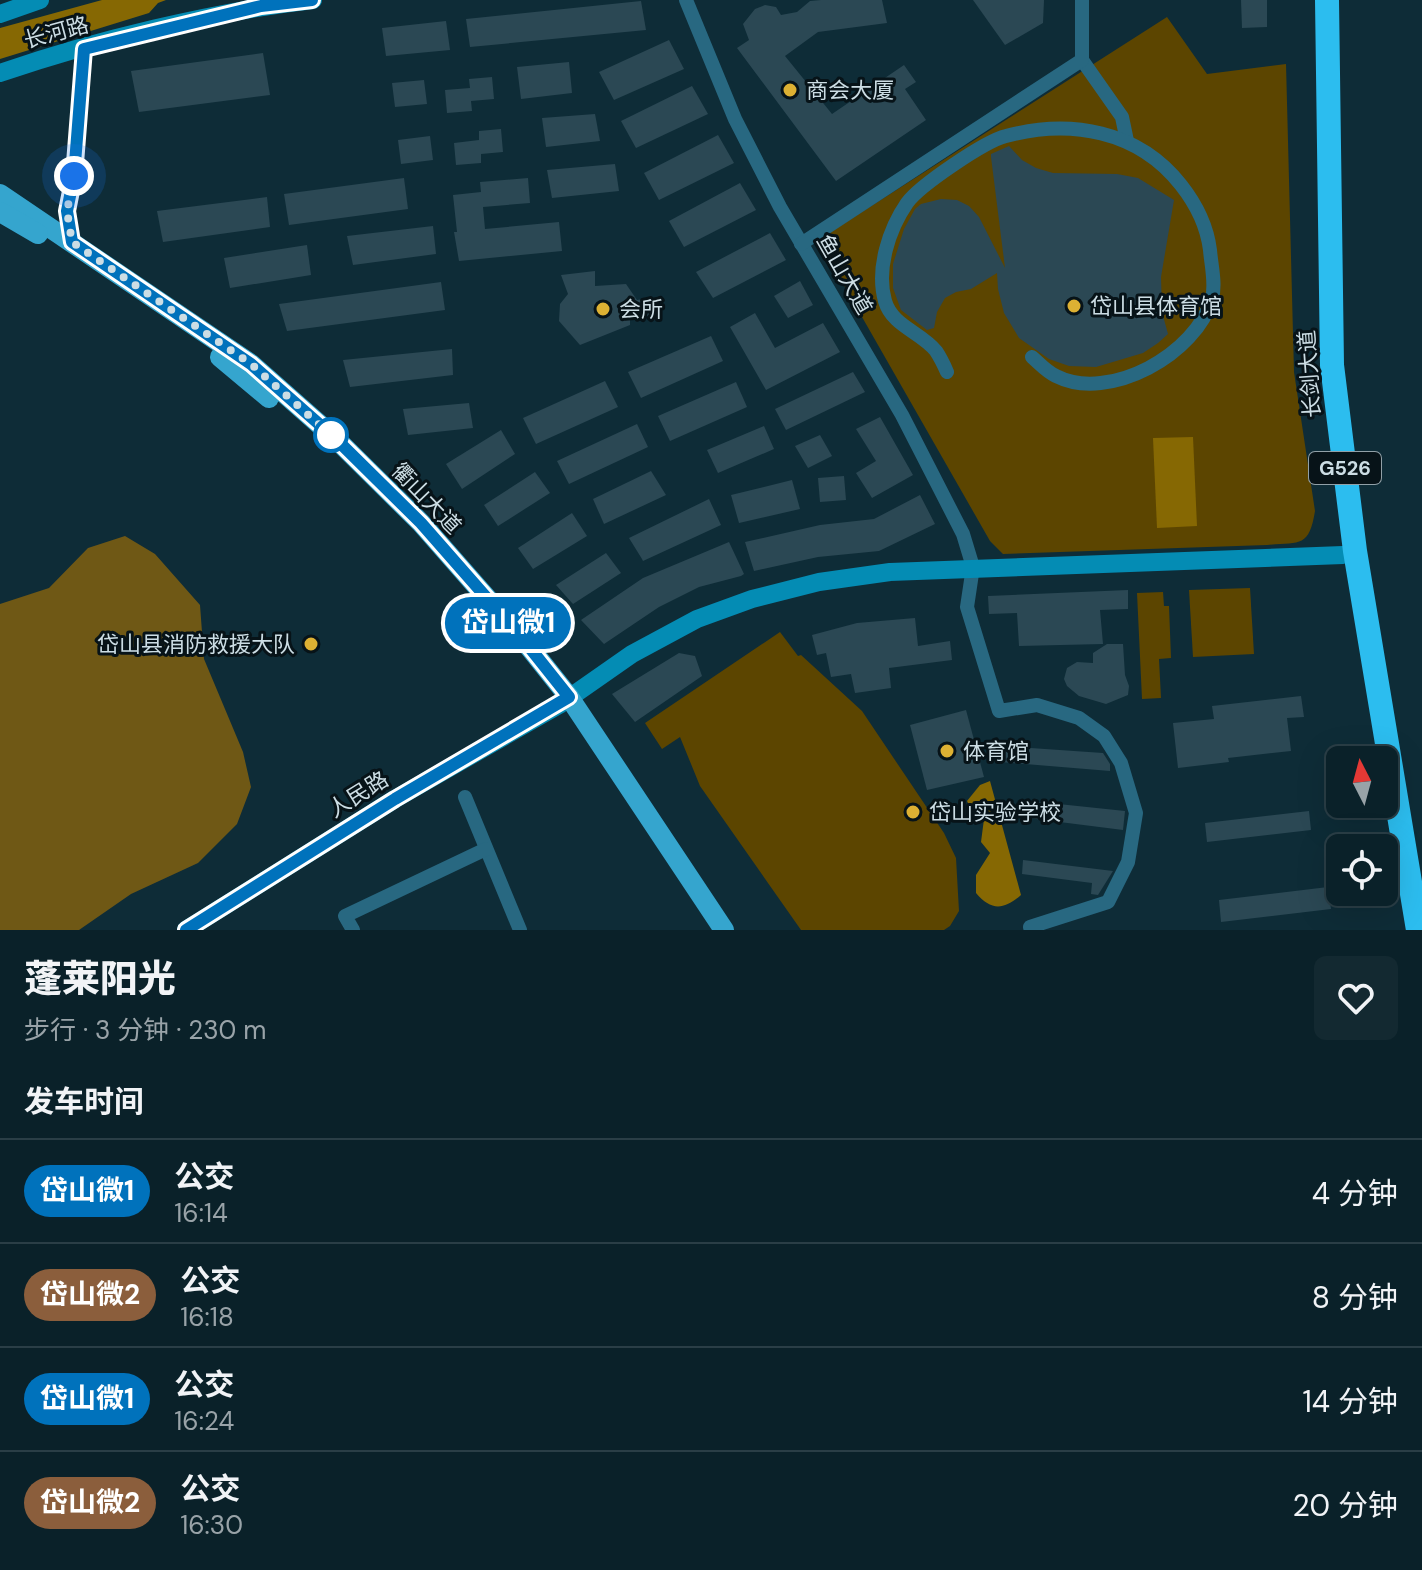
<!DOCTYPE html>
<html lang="zh">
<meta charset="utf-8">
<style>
:root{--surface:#0a2129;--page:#132931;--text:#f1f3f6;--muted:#99a3a8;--line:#2a3e46}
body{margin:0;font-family:"DM Sans","Noto Sans SC",sans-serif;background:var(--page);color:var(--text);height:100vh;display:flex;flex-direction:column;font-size:30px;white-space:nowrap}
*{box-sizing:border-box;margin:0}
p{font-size:26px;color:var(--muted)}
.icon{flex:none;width:44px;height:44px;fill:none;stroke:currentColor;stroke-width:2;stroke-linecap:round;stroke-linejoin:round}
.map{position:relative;height:930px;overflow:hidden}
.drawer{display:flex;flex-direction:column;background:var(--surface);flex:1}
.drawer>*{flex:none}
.badge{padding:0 16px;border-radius:26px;font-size:28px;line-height:52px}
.needle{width:52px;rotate:354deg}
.controls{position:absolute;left:1326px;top:746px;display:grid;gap:16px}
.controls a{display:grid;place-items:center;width:72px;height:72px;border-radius:12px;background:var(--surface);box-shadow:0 8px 32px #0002,0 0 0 2px var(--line);font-size:40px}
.you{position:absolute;width:40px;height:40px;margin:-20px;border:6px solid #fff;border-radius:50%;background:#1a73e8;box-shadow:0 0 0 12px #1a73e833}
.map>.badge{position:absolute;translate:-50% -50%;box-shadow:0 0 0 4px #fff}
h2{padding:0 24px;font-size:30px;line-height:72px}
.round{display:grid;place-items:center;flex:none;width:84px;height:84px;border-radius:12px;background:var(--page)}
.overview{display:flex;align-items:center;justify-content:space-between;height:136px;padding:0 24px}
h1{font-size:38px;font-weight:800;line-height:60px}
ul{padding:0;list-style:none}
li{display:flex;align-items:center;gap:24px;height:104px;padding:0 24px;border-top:2px solid var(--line)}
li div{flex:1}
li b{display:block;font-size:30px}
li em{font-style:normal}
li .badge{min-width:88px;font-weight:700;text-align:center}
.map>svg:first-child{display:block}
.green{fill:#5c4500}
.forest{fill:#6f5815}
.water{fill:#866803}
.building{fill:#2b4854}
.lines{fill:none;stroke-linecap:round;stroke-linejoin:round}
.street{stroke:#286881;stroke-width:14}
.secondary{stroke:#048cb4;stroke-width:18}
.primary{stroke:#35a5ce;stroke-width:20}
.highway{stroke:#2cbdef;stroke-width:24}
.line-casing{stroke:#fff;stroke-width:18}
.line{stroke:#0072bc;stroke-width:12}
.walk{stroke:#ccdde4;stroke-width:8;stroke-dasharray:0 14.4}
.poi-dot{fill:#ddb133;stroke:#071318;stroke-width:3}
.stop-dot{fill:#fff;stroke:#0072bc;stroke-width:4}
.labels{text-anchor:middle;stroke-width:6;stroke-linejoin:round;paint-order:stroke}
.shield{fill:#071318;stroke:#91a0a7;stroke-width:2}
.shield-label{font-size:20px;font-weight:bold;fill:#ccdde4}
.street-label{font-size:22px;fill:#ccdde4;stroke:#071318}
.poi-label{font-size:22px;fill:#ccdde4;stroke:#071318;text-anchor:start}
</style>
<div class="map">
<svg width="1422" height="930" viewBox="0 0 1422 930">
<rect width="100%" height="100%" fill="#0e2c37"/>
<!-- green -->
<g class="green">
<path d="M1167 17 1207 74 1286 64 1294 372 1315 511C1309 548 1300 542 1267 545L1003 554 990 541 818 240Z"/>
<polygon points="1250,588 1254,654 1193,657 1189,590"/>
<polygon points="1163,592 1164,606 1169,606 1171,658 1159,659 1161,698 1142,699 1137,593"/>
<polygon points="780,632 798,656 801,655 862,711 944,833 956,858 959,911 950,926 944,930 801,930 700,786 680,737 662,749 645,723"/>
</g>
<!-- forest -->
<polygon class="forest" points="125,536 155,554 200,605 204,659 243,752 251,787 237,824 198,863 131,894 79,930 0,930 0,604 49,588 88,548"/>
<!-- water -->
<g class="water">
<polygon points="102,0 166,0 158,3 149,13 0,59 0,28"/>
<polygon points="1193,437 1197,526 1157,528 1153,438"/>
<path d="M990 781 1021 895C1004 910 991 911 976 893V875L990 853 981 842 984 819 971 809 967 801 980 785Z"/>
</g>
<!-- building -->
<g class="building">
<polygon points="821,0 882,0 887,23 818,32 785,56 832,114 904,65 916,82 905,89 926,120 836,181 737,48 749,40 743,24 755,9 765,5 776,7 781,15 797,12 810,1"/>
<polygon points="973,0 1044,0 1043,23 1005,45"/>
<polygon points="1241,0 1267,0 1267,27 1242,28"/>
<polygon points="641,1 646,30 470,47 466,19"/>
<polygon points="446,21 450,50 386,56 382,28"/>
<polygon points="669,40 684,69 614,100 599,72"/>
<polygon points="263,53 270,95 139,112 131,71"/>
<polygon points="569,62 572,93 521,99 517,67"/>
<polygon points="492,77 494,99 471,101 472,111 447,113 445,90 470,88 469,79"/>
<polygon points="424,80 427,104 395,107 392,83"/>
<polygon points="692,86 708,114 636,148 621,121"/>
<polygon points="595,114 600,141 546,147 542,118"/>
<polygon points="501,129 503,152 481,154 481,163 456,165 454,143 479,140 479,131"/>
<polygon points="718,135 734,163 659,200 644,173"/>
<polygon points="430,136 433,160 401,164 398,140"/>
<polygon points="1009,146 1022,160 1036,168 1053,173 1117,174 1138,178 1174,200 1161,277 1162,312 1168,334 1158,343 1143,353 1096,367 1069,366 1049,359 1019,338 1004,313 998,289 997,273 971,289 956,292 945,298 937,312 934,328 927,330 901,310 893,288 893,264 904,229 915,209 921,204 941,199 957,200 969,206 979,217 1005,268 991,157 991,154"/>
<polygon points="615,164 619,191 552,198 547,170"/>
<polygon points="404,178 408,209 289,225 284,194"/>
<polygon points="528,178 530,203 483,207 485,229 559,222 562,251 459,261 454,232 457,232 453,195 481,192 480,182"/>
<polygon points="740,183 756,210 684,247 669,221"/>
<polygon points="267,197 270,227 163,242 157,211"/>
<polygon points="433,226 436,254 353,265 347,236"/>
<polygon points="770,233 786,260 713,298 696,272"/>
<polygon points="307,245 311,275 230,288 224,258"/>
<polygon points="595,271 595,286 626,284 637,300 643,299 651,316 630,318 630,325 580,345 559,321 560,304 568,294 561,275"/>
<polygon points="800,281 813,305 788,318 774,296"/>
<polygon points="441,282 445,310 287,331 279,304"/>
<polygon points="755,313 775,348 823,323 840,352 766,390 730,327"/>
<polygon points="711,336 723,361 641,398 628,372"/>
<polygon points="452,349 453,375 350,387 343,360"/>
<polygon points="853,372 865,392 786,430 775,409"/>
<polygon points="605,381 618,407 536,444 523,418"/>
<polygon points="736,382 747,407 670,441 658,416"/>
<polygon points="469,403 473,428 408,435 403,409"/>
<polygon points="880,417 913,475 872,498 856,473 876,461 856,429"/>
<polygon points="637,424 648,447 569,484 557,461"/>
<polygon points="764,426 774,449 718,473 707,450"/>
<polygon points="501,430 515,454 462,489 446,464"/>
<polygon points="820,435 832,456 808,468 795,446"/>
<polygon points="651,471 666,495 604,524 593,499"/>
<polygon points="535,472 550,493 498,526 484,505"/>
<polygon points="844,476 846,500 820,502 818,478"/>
<polygon points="792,480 800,509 739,523 731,495"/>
<polygon points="920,495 935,524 879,551 818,557 754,571 745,542 820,525 874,519"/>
<polygon points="709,499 721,525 643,561 642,559 629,538"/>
<polygon points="572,513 587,536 533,569 518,548"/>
<polygon points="729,542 744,574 741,576 699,587 659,607 604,644 581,620 643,578"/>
<polygon points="606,553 621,573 573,604 556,585"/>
<polygon points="1128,590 1128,609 1100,610 1103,644 1019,646 1017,613 989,614 988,596"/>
<polygon points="915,618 918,646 950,641 952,660 889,668 891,688 855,693 851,674 831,677 826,653 817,655 812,635 857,623"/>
<polygon points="1107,644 1123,644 1125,675 1129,686 1128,695 1106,704 1079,696 1067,686 1064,679 1067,668 1077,662 1093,663 1093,653"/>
<polygon points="679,653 695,656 702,676 635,722 612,694"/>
<polygon points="1301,696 1304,717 1287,718 1291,751 1228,758 1229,762 1178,768 1173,723 1214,719 1212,706"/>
<polygon points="966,710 984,777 927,790 910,725"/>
<polygon points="1001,746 1103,753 1110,764 1110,771 1001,762"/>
<polygon points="1030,801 1125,811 1123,830 1028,818"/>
<polygon points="1309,811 1311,830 1207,842 1205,823"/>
<polygon points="1023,860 1113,871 1098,895 1091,894 1092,883 1022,874"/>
<polygon points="1328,887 1331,909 1221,922 1219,900"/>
</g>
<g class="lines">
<!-- street -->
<g class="street">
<polyline points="686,0 735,119 780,207 902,415 963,534 973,567 967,607 999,711 1037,705 1079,718 1104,736 1121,763 1136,813 1128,862 1108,902 1030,927"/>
<polyline points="1082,60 1122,117 1127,141"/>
<polyline points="72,242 67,211 74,176 84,49"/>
<polyline points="801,244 1082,60 1082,0"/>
<path d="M947 372C944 365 940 357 936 351 921 332 892 326 885 301 876 269 889 229 907 203 919 186 985 141 1006 136 1070 119 1138 130 1181 185 1196 204 1207 226 1210 250 1211 264 1216 284 1212 298 1197 354 1109 403 1056 376 1047 372 1039 363 1032 357"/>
<polyline points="465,797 520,930"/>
<polyline points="353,930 345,916 486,849"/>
</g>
<!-- secondary -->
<g class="secondary">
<polyline points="0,14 40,0"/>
<path d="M0 73C96 40 212 12 313 0"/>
<polyline points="186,930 395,799 559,705 632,654 697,619 752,599 819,582 890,572 1343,555"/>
</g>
<!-- primary -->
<g class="primary">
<polyline points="0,194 251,364 336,439 421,523 522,638 569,697 724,930"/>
<polyline points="0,212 38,234"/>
<polyline points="220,357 269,398"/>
</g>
<!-- highway -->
<polyline class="highway" points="1327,0 1332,365 1355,551 1418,930"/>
</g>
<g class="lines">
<defs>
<polyline id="line" points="186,930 395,799 569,697 522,638 421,523 336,439 251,364 72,242 67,211 74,176 84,49 261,6 312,0"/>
</defs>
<!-- line casing -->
<use href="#line" class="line-casing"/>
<!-- line -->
<use href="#line" class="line"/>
<!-- walk -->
<polyline class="walk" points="74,176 67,211 72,242 251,364 331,435"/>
</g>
<!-- markers -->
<g class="poi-dot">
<circle cx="790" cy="90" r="8"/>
<circle cx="1074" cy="306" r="8"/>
<circle cx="603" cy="309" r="8"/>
<circle cx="311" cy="644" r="8"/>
<circle cx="947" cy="751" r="8"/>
<circle cx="913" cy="812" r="8"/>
</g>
<circle class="stop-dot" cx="331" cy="435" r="16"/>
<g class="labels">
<!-- shield labels -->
<rect class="shield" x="1309" y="452" width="72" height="32" rx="6"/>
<g class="shield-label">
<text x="1345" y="475">G526</text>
</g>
<!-- street labels -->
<g class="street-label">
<text transform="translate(56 32) rotate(-15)" y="8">长河路</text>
<text transform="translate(845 274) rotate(60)" y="8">鱼山大道</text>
<text transform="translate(1309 374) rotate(-94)" y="8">长剑大道</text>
<text transform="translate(427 498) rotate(46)" y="8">衢山大道</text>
<text transform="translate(358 794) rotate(-32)" y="8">人民路</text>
</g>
<!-- poi labels -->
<g class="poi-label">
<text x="806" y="98">商会大厦</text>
<text x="1090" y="314">岱山县体育馆</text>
<text x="619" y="317">会所</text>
<text x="295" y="652" text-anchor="end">岱山县消防救援大队</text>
<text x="963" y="759">体育馆</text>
<text x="929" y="820">岱山实验学校</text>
</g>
</g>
</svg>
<div class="controls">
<a><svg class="needle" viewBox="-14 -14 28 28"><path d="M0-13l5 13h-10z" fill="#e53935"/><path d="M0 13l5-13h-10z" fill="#99a3a8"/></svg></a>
<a><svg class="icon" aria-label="locate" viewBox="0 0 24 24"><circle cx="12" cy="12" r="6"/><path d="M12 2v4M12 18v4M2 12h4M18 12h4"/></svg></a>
</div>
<div class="you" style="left:74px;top:176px"></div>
<b class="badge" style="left:508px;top:623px;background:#0072bc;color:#fff">岱山微1</b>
</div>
<section class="drawer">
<div class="overview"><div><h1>蓬莱阳光</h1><p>步行 · 3 分钟 · 230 m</p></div><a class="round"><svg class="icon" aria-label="heart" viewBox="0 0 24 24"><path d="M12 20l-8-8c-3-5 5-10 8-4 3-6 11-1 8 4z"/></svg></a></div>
<h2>发车时间</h2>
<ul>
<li><span class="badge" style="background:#0072bc;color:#fff">岱山微1</span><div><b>公交</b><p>16:14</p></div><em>4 分钟</em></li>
<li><span class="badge" style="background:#8b5e3c;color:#fff">岱山微2</span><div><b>公交</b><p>16:18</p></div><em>8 分钟</em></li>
<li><span class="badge" style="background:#0072bc;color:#fff">岱山微1</span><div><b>公交</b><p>16:24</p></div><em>14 分钟</em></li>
<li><span class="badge" style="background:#8b5e3c;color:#fff">岱山微2</span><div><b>公交</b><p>16:30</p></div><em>20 分钟</em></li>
</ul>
</section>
